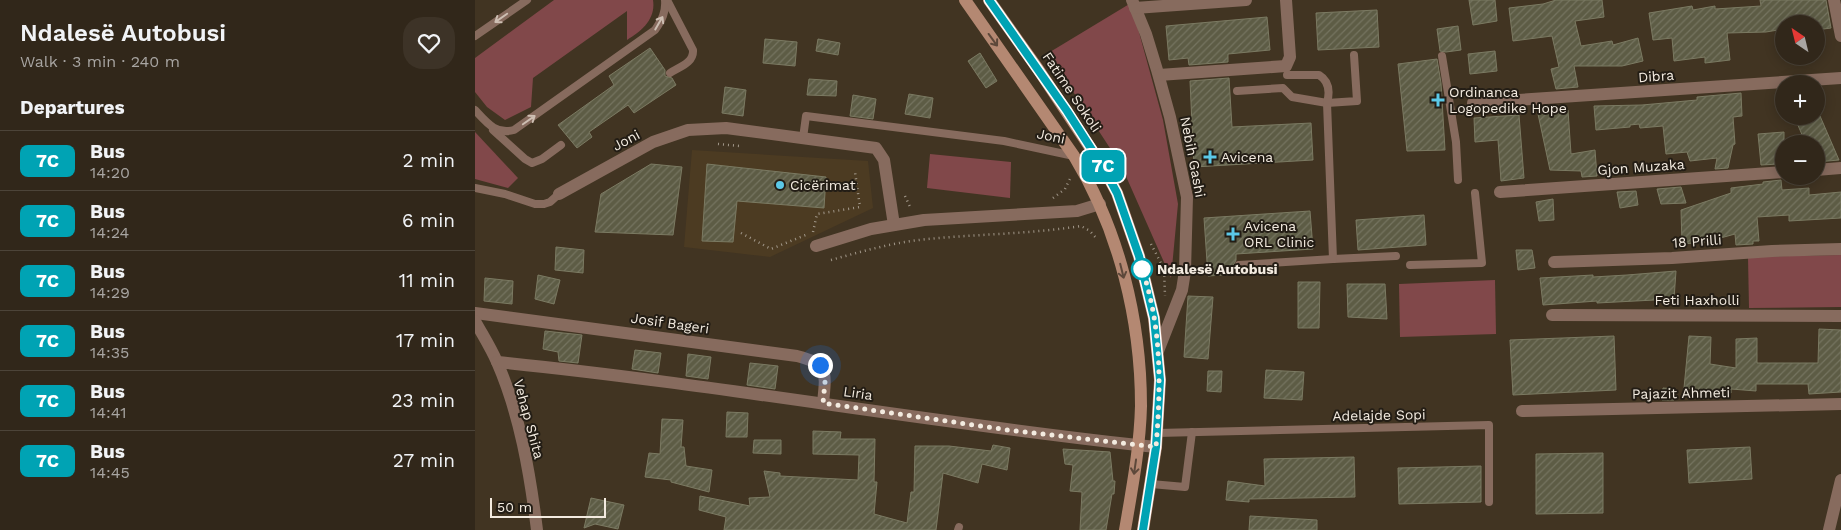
<!DOCTYPE html>
<meta charset="utf-8">
<style>
:root{--surface:#31271a;--page:#3d3327;--text:#f1f3f6;--muted:#a8a5a2;--line:#4c4439}
body{margin:0;font-family:"Work Sans",sans-serif;background:var(--page);color:var(--text);height:100vh;display:flex;flex-direction:column;font-size:19px;white-space:nowrap}
*{box-sizing:border-box;margin:0}
p{font-size:16px;color:var(--muted)}
.icon{flex:none;width:28px;height:28px;fill:none;stroke:currentColor;stroke-width:2;stroke-linecap:round;stroke-linejoin:round}
.map{position:relative;flex:1;overflow:hidden}
.drawer{display:flex;flex-direction:column;background:var(--surface);width:475px}
.drawer>*{flex:none}
.badge{padding:0 10px;border-radius:8px;font-size:18px;line-height:32px}
.needle{width:32px;rotate:325deg}
.controls{position:absolute;left:1300px;top:15px;display:grid;gap:10px}
.controls a{display:grid;place-items:center;width:50px;height:50px;border-radius:50%;background:var(--surface);box-shadow:0 2px 12px #0003,0 0 0 1px var(--line);font-size:25px}
.scale{position:absolute;left:15px;bottom:12px;width:116px;box-sizing:border-box;padding-left:5px;border:2px solid #f3ebe0;border-top:0;font-size:14px;line-height:18px;white-space:nowrap;color:#f3ebe0;-webkit-text-stroke:4px #231d15;paint-order:stroke}
.you{position:absolute;width:25px;height:25px;margin:-12px;border:4px solid #fff;border-radius:50%;background:#1a73e8;box-shadow:0 0 0 8px #1a73e833}
.map>.badge{position:absolute;translate:-50% -50%;box-shadow:0 0 0 2px #fff}
h2{padding:0 20px;font-size:19px;line-height:45px}
.round{display:grid;place-items:center;flex:none;width:52px;height:52px;border-radius:20px;background:var(--page)}
.summary{display:flex;align-items:center;justify-content:space-between;height:85px;padding:0 20px}
h1{font-size:24px;font-weight:600;line-height:38px}
ul{padding:0;list-style:none}
li{display:flex;align-items:center;gap:15px;height:60px;padding:0 20px;border-top:1px solid var(--line)}
li div{flex:1}
li b{display:block;font-size:19px}
li em{font-style:normal}
li .badge{min-width:55px;font-weight:700;text-align:center}
main{display:flex;flex:1;min-height:0}
.map>svg:first-child{display:block}
.built{fill:#4c3b22}
.grass{fill:#81484a}
.building{fill:url(#building-hatch);stroke:#7b7a62}
.lines{fill:none;stroke-linecap:round;stroke-linejoin:round}
.path{stroke:#a2988a;stroke-width:2.5;stroke-dasharray:1 4;stroke-linecap:butt}
.lane{stroke:#876b5e;stroke-width:8}
.street{stroke:#876b5e;stroke-width:12}
.secondary{stroke:#b48872;stroke-width:12}
.oneway{stroke:#cdbeb2}
.oneway2{stroke:#5d483a}
.line-casing{stroke:#fff;stroke-width:11}
.line{stroke:#00a3b4;stroke-width:8}
.walk{stroke:#f3ebe0;stroke-width:5;stroke-dasharray:0 9}
.poi-dot{fill:#5bc8e7;stroke:#231d15;stroke-width:2}
.stop-dot{fill:#fff;stroke:#00a3b4;stroke-width:2.5}
.labels{text-anchor:middle;stroke-width:4;stroke-linejoin:round;paint-order:stroke}
.street-label{font-size:14px;fill:#f3ebe0;stroke:#231d15}
.poi-label{font-size:14px;fill:#f3ebe0;stroke:#231d15;text-anchor:start}
.stop-label{font-size:14px;font-weight:bold;fill:#f3ebe0;stroke:#231d15;text-anchor:start}
</style>
<main>
<section class="drawer">
<div class="summary"><div><h1>Ndalesë Autobusi</h1><p>Walk · 3 min · 240 m</p></div><a class="round"><svg class="icon" aria-label="heart" viewBox="0 0 24 24"><path d="M12 20l-8-8c-3-5 5-10 8-4 3-6 11-1 8 4z"/></svg></a></div>
<h2>Departures</h2>
<ul>
<li><span class="badge" style="background:#00a3b4;color:#fff">7C</span><div><b>Bus</b><p>14:20</p></div><em>2 min</em></li>
<li><span class="badge" style="background:#00a3b4;color:#fff">7C</span><div><b>Bus</b><p>14:24</p></div><em>6 min</em></li>
<li><span class="badge" style="background:#00a3b4;color:#fff">7C</span><div><b>Bus</b><p>14:29</p></div><em>11 min</em></li>
<li><span class="badge" style="background:#00a3b4;color:#fff">7C</span><div><b>Bus</b><p>14:35</p></div><em>17 min</em></li>
<li><span class="badge" style="background:#00a3b4;color:#fff">7C</span><div><b>Bus</b><p>14:41</p></div><em>23 min</em></li>
<li><span class="badge" style="background:#00a3b4;color:#fff">7C</span><div><b>Bus</b><p>14:45</p></div><em>27 min</em></li>
</ul>
</section>
<div class="map">
<svg width="1366" height="530" viewBox="0 0 1366 530">
<defs>
<pattern id="building-hatch" width="6" height="6" patternUnits="userSpaceOnUse" patternTransform="scale(1.25)"><rect width="6" height="6" fill="#5d5c45"/><path d="M-1 1l2-2M0 6l6-6M5 7l2-2" fill="none" stroke="#757460"/></pattern>
</defs>
<rect width="100%" height="100%" fill="#413422"/>
<!-- built -->
<polygon class="built" points="217,150 393,161 398,208 295,257 209,247"/>
<!-- grass -->
<g class="grass">
<path d="M79 0H178C181 19 167 31 152 40V11L58 78 56 107 30 120 12 107 0 92V58Z"/>
<polygon points="656,3 688,120 703,204 696,278 646,165 597,90 570,55"/>
<polygon points="0,132 43,178 33,188 0,179"/>
<polygon points="455,154 536,162 535,198 452,188"/>
<polygon points="1366,255 1366,307 1274,308 1273,257"/>
<polygon points="1020,280 1021,334 925,337 924,284"/>
</g>
<!-- building -->
<g class="building">
<polygon points="994,0 1020,0 1022,21 998,25"/>
<polygon points="1081,0 1127,0 1129,17 1100,21 1106,46 1137,41 1138,45 1163,38 1168,61 1147,66 1099,66 1103,87 1081,89 1076,69 1084,67 1077,36 1038,41 1034,8 1068,4"/>
<polygon points="1285,0 1351,0 1356,28 1341,30 1341,24 1309,24 1309,29 1291,32 1252,33 1255,60 1230,63 1230,57 1199,61 1197,38 1178,40 1174,13 1217,6 1218,10 1240,6 1240,9 1286,6"/>
<polygon points="902,10 904,47 843,50 841,13"/>
<polygon points="792,17 795,50 753,54 753,62 714,65 713,58 694,60 691,26"/>
<polygon points="983,26 986,50 971,52 965,51 962,29"/>
<polygon points="290,39 322,42 320,66 288,63"/>
<polygon points="343,39 365,43 363,55 341,51"/>
<polygon points="175,48 190,70 190,76 197,78 201,85 159,113 153,105 114,132 117,137 102,148 83,125 139,85 134,76"/>
<polygon points="1020,51 1022,71 995,74 993,54"/>
<polygon points="505,53 522,81 511,88 493,61"/>
<polygon points="962,59 966,83 970,150 932,151 923,64"/>
<polygon points="754,78 757,127 836,123 838,160 719,167 715,81"/>
<polygon points="334,79 362,81 361,96 332,95"/>
<polygon points="250,87 271,90 268,116 247,113"/>
<polygon points="1266,93 1267,116 1258,117 1260,144 1258,145 1253,168 1240,169 1242,158 1215,161 1212,152 1191,154 1188,126 1165,128 1164,124 1155,125 1155,127 1121,130 1119,106 1167,105 1222,100 1222,97"/>
<polygon points="434,94 458,98 455,118 430,114"/>
<polygon points="378,95 401,99 398,119 375,116"/>
<polygon points="1093,110 1096,154 1120,150 1122,176 1107,177 1106,171 1075,170 1063,114 1074,113 1073,111"/>
<polygon points="1044,115 1049,178 1026,181 1023,140 1000,142 999,118"/>
<polygon points="1319,116 1345,116 1364,160 1341,162 1341,144 1331,144"/>
<polygon points="1309,132 1309,156 1304,156 1305,164 1286,165 1283,134"/>
<polygon points="176,164 207,167 198,235 120,232 126,194"/>
<polygon points="232,164 351,177 349,208 262,201 258,242 227,241"/>
<polygon points="1306,180 1307,190 1334,188 1334,195 1366,192 1366,218 1314,221 1314,215 1282,217 1284,241 1278,241 1278,244 1261,245 1260,234 1231,242 1207,244 1206,210 1256,193 1256,188 1288,184 1288,182"/>
<polygon points="1206,187 1211,203 1186,204 1182,189"/>
<polygon points="1161,191 1163,205 1145,208 1142,192"/>
<polygon points="1078,199 1079,220 1064,221 1061,202"/>
<polygon points="835,211 838,249 761,254 761,260 758,266 762,270 762,274 733,276 729,218"/>
<polygon points="949,215 951,245 883,250 881,220"/>
<polygon points="81,247 109,250 108,273 80,270"/>
<polygon points="1041,250 1057,250 1060,268 1043,270"/>
<polygon points="1201,271 1199,299 1122,303 1122,301 1068,305 1065,278 1118,275 1118,277 1152,275"/>
<polygon points="63,275 85,280 79,304 60,299"/>
<polygon points="10,278 38,281 37,304 9,301"/>
<polygon points="823,282 845,282 844,328 823,328"/>
<polygon points="872,284 910,284 912,319 873,317"/>
<polygon points="713,296 738,297 733,359 709,357"/>
<polygon points="1344,329 1366,330 1366,392 1334,394 1333,384 1281,384 1281,391 1256,389 1256,393 1209,388 1214,336 1236,337 1235,364 1261,368 1261,339 1282,338 1282,363 1343,363"/>
<polygon points="70,331 107,335 103,363 84,361 83,352 68,349"/>
<polygon points="1139,336 1141,390 1038,395 1035,340"/>
<polygon points="160,350 186,353 183,373 157,369"/>
<polygon points="213,354 236,357 233,379 211,376"/>
<polygon points="275,363 303,366 300,389 272,385"/>
<polygon points="791,370 829,372 827,400 789,398"/>
<polygon points="733,371 747,371 746,392 732,391"/>
<polygon points="1188,388 1200,389 1199,400 1187,400"/>
<polygon points="252,412 273,413 272,437 251,437"/>
<polygon points="187,419 208,420 206,447 209,447 211,466 237,470 234,492 196,482 196,480 170,477 174,453 185,454"/>
<polygon points="338,431 366,432 365,439 400,439 399,482 402,482 399,514 432,523 436,492 439,492 440,446 474,446 516,451 518,445 535,448 532,470 507,464 503,483 468,473 461,530 249,530 251,517 224,510 225,496 275,506 274,498 295,497 289,471 305,473 305,476 383,480 384,455 338,454"/>
<polygon points="279,440 306,440 306,454 278,453"/>
<polygon points="1275,447 1277,479 1214,483 1212,450"/>
<polygon points="588,449 635,452 638,481 640,481 639,494 637,494 631,530 605,530 607,492 595,491 598,465 590,464"/>
<polygon points="1128,453 1128,513 1061,514 1061,454"/>
<polygon points="879,457 880,497 774,499 774,502 751,500 753,481 790,486 789,459"/>
<polygon points="1006,466 1006,502 924,504 923,468"/>
<polygon points="116,498 149,505 143,529 120,524 109,528"/>
<polygon points="775,516 842,520 842,530 774,530"/>
</g>
<g class="lines">
<!-- path -->
<g class="path">
<polyline points="243,144 265,146"/>
<polyline points="430,196 436,209"/>
<polyline points="578,198 590,189 595,179"/>
<polyline points="338,232 342,214 385,207 380,172"/>
<polyline points="266,233 296,249 333,234"/>
<polyline points="676,244 689,269 690,296"/>
<path d="M356 260C388 251 420 242 453 239 504 234 555 234 606 226L615 231 622 239"/>
</g>
<!-- lane -->
<g class="lane">
<path d="M192 0 218 50C219 63 204 67 195 73"/>
<polyline points="0,36 52,0"/>
<polyline points="967,56 981,142 983,180"/>
<polyline points="762,91 808,88 817,97 852,103 882,101 879,55"/>
<path d="M0 110C12 123 21 135 39 130L180 30C187 20 191 12 190 0"/>
<polyline points="18,130 50,159 57,163 67,159 86,145"/>
<polyline points="328,138 331,116 529,141 599,156"/>
<polyline points="0,188 30,194 60,204 69,204 75,202 84,194"/>
<polyline points="858,259 921,256"/>
<path d="M764 265 858 259 852 103C855 92 854 81 844 75H812"/>
<polyline points="935,265 1007,263 1000,193"/>
<polyline points="682,433 1014,425 1014,502"/>
<polyline points="676,484 710,487 717,432"/>
<polyline points="483,530 484,527"/>
</g>
<!-- street -->
<g class="street">
<polyline points="657,0 671,34 682,70 695,117 712,197 710,271 707,290 683,351"/>
<polyline points="1359,0 1366,36"/>
<polyline points="660,8 771,0"/>
<polyline points="684,75 811,66 815,57 811,0"/>
<polyline points="998,103 1366,78"/>
<polyline points="1341,170 1366,168"/>
<polyline points="1025,192 1309,172"/>
<polyline points="84,194 178,142 213,130 251,128 401,148 409,160 419,225"/>
<polyline points="341,246 396,229 449,220 602,211 625,204"/>
<polyline points="1079,262 1197,258 1297,251 1366,249"/>
<path d="M0 313 322 356C354 364 351 373 348 403"/>
<polyline points="1077,315 1366,316"/>
<path d="M0 321C7 334 16 348 22 362 45 414 55 474 62 530"/>
<path d="M22 362C242 384 460 424 681 447"/>
<polyline points="1047,411 1366,404"/>
<polyline points="1354,530 1366,480"/>
</g>
<!-- secondary -->
<g class="secondary">
<path d="M490 0 599 156C644 230 666 320 666 406 665 447 657 489 650 530"/>
<polyline points="514,0 563,69 628,167 642,193 664,256 679,318 685,380 681,447 668,530"/>
</g>
</g>
<!-- one-way arrows -->
<defs><path id="oneway-shaft" d="M-6 0H5M1.5-3L5.5 0L1.5 3" fill="none" stroke-width="1.6" stroke-linecap="round" stroke-linejoin="round" transform="scale(1.25)"/></defs>
<g class="oneway">
<use href="#oneway-shaft" transform="translate(26 18) rotate(145)"/>
<use href="#oneway-shaft" transform="translate(184 23) rotate(-60)"/>
<use href="#oneway-shaft" transform="translate(54 120) rotate(-35)"/>
</g>
<g class="oneway2">
<use href="#oneway-shaft" transform="translate(518 40) rotate(54)"/>
<use href="#oneway-shaft" transform="translate(647 271) rotate(76)"/>
<use href="#oneway-shaft" transform="translate(660 467) rotate(98)"/>
</g>
<g class="lines">
<defs>
<polyline id="line" points="514,0 592,111 628,167 642,193 664,256 679,318 685,380 681,447 668,530"/>
</defs>
<!-- line casing -->
<use href="#line" class="line-casing"/>
<!-- line -->
<use href="#line" class="line"/>
<!-- walk -->
<path class="walk" d="M345 365 350 382 348 403 533 430 681 447C686 387 687 327 667 269"/>
</g>
<!-- markers -->
<g class="poi-dot">
<path d="M960.5 92.5h5v5h5v5h-5v5h-5v-5h-5v-5h5z"/>
<path d="M732.5 149.5h5v5h5v5h-5v5h-5v-5h-5v-5h5z"/>
<circle cx="305" cy="185" r="5"/>
<path d="M755.5 226.5h5v5h5v5h-5v5h-5v-5h-5v-5h5z"/>
</g>
<circle class="stop-dot" cx="667" cy="269" r="10"/>
<g class="labels">
<!-- street labels -->
<g class="street-label">
<text transform="translate(1181 76) rotate(-4)" y="5">Dibra</text>
<text transform="translate(597 92) rotate(56)" y="5">Fatime Sokoli</text>
<text transform="translate(576 136) rotate(12)" y="5">Joni</text>
<text transform="translate(151 140) rotate(-28)" y="5">Joni</text>
<text transform="translate(718 157) rotate(79)" y="5">Nebih Gashi</text>
<text transform="translate(1166 167) rotate(-4)" y="5">Gjon Muzaka</text>
<text transform="translate(1222 241) rotate(-4)" y="5">18 Prilli</text>
<text x="1222" y="305">Feti Haxholli</text>
<text transform="translate(195 323) rotate(8)" y="5">Josif Bageri</text>
<text transform="translate(383 393) rotate(8)" y="5">Liria</text>
<text transform="translate(1206 393) rotate(-1)" y="5">Pajazit Ahmeti</text>
<text transform="translate(904 415) rotate(-1)" y="5">Adelajde Sopi</text>
<text transform="translate(54 419) rotate(75)" y="5">Vehap Shita</text>
</g>
<!-- poi labels -->
<g class="poi-label">
<text x="974" y="97">Ordinanca<tspan x="974" dy="16">Logopedike Hope</tspan></text>
<text x="746" y="162">Avicena</text>
<text x="315" y="190">Cicërimat</text>
<text x="769" y="231">Avicena<tspan x="769" dy="16">ORL Clinic</tspan></text>
</g>
<!-- stop labels -->
<g class="stop-label">
<text x="682" y="274">Ndalesë Autobusi</text>
</g>
</g>
</svg>
<div class="controls">
<a><svg class="needle" viewBox="-14 -14 28 28"><path d="M0-13l5 13h-10z" fill="#e53935"/><path d="M0 13l5-13h-10z" fill="#a8a5a2"/></svg></a>
<a>+</a>
<a>−</a>
</div>
<div class="scale">50 m</div>
<div class="you" style="left:345px;top:365px"></div>
<b class="badge" style="left:628px;top:166px;background:#00a3b4;color:#fff">7C</b>
</div>
</main>
